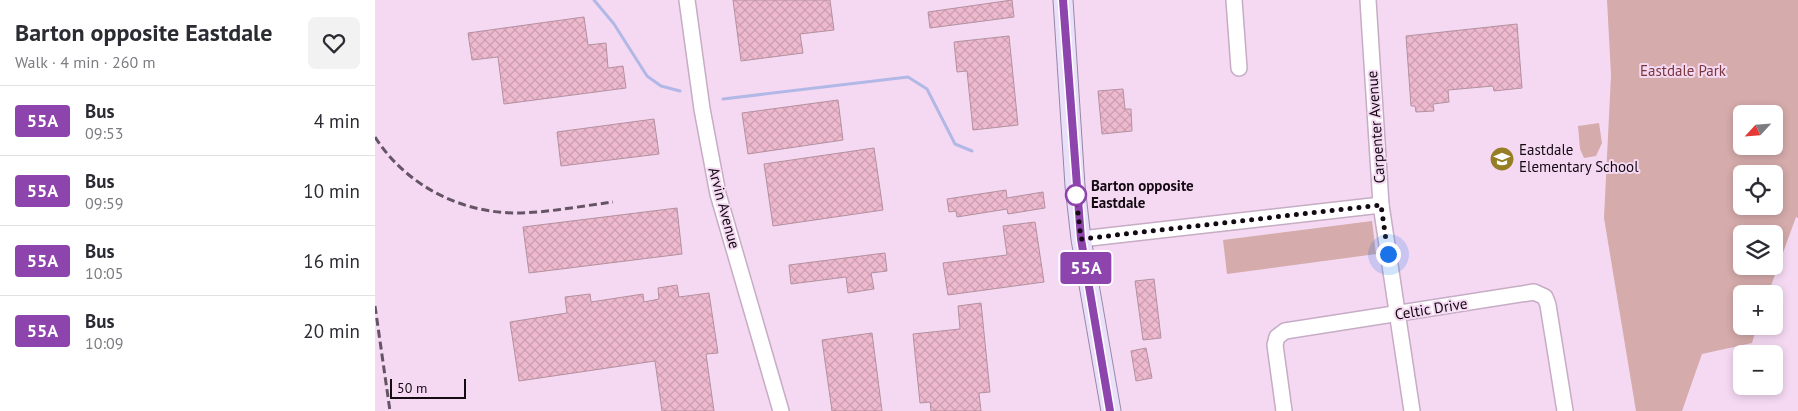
<!DOCTYPE html>
<meta charset="utf-8">
<style>
:root{--surface:#fff;--page:#f2f2f3;--text:#2b2b33;--muted:#7c7c81;--line:#e1e1e2}
body{margin:0;font-family:"PT Sans",sans-serif;background:var(--page);color:var(--text);height:100vh;display:flex;flex-direction:column;font-size:19px;white-space:nowrap}
*{box-sizing:border-box;margin:0}
p{font-size:16px;color:var(--muted)}
.icon{flex:none;width:28px;height:28px;fill:none;stroke:currentColor;stroke-width:2;stroke-linecap:round;stroke-linejoin:round}
.map{position:relative;flex:1;overflow:hidden}
.side{display:flex;flex-direction:column;background:var(--surface);width:375px}
.side>*{flex:none}
.badge{padding:0 10px;border-radius:4px;font-size:18px;line-height:32px}
.needle{width:32px;rotate:244deg}
.controls{position:absolute;left:1358px;top:105px;display:grid;gap:10px}
.controls a{display:grid;place-items:center;width:50px;height:50px;border-radius:8px;background:var(--surface);box-shadow:0 2px 8px #0003;font-size:25px}
.scale{position:absolute;left:15px;bottom:12px;width:76px;box-sizing:border-box;padding-left:5px;border:2px solid #130a12;border-top:0;font-size:14px;line-height:18px;white-space:nowrap;color:#130a12;-webkit-text-stroke:4px #f5d9f3;paint-order:stroke}
.you{position:absolute;width:25px;height:25px;margin:-12px;border:4px solid #fff;border-radius:50%;background:#1a73e8;box-shadow:0 0 0 8px #1a73e833}
.map>.badge{position:absolute;translate:-50% -50%;box-shadow:0 0 0 2px #fff}
.round{display:grid;place-items:center;flex:none;width:52px;height:52px;border-radius:8px;background:var(--page)}
.overview{display:flex;align-items:center;justify-content:space-between;height:85px;padding:0 15px}
h1{font-size:24px;font-weight:600;line-height:38px}
ul{padding:0;list-style:none}
li{display:flex;align-items:center;gap:15px;height:70px;padding:0 15px;border-top:1px solid var(--line)}
li div{flex:1}
li b{display:block;font-size:19px}
li em{font-style:normal}
li .badge{min-width:55px;font-weight:700;text-align:center}
main{display:flex;flex:1;min-height:0}
.map>svg:first-child{display:block}
.green{fill:#d5abab;fill-rule:evenodd}
.lines{fill:none;stroke-linecap:round;stroke-linejoin:round}
.stream{stroke:#b2b8e6;stroke-width:3}
.building{fill:url(#building-cross-hatch);stroke:#b4919f}
.minor-casing{stroke:#c6acc4;stroke-width:18}
.major-casing{stroke:#9688a7;stroke-width:21}
.minor{stroke:#fff;stroke-width:15}
.major{stroke:#ebe0fa;stroke-width:19}
.rail{stroke:#655564;stroke-width:3;stroke-dasharray:8 4;stroke-linecap:butt}
.line-casing{stroke:#fff;stroke-width:11}
.line{stroke:#8e44ad;stroke-width:8}
.walk{stroke:#130a12;stroke-width:5;stroke-dasharray:0 9}
.stop-dot{fill:#fff;stroke:#8e44ad;stroke-width:2.5}
.labels{text-anchor:middle;stroke-width:4;stroke-linejoin:round;paint-order:stroke}
.park-label{font-size:15px;fill:#7a363a;stroke:#f5d9f3}
.street-label{font-size:15px;fill:#130a12;stroke:#f5d9f3}
.poi-label{font-size:15px;fill:#130a12;stroke:#f5d9f3;text-anchor:start}
.stop-label{font-size:15px;font-weight:bold;fill:#130a12;stroke:#f5d9f3;text-anchor:start}
</style>
<main>
<section class="side">
<div class="overview"><div><h1>Barton opposite Eastdale</h1><p>Walk · 4 min · 260 m</p></div><a class="round"><svg class="icon" aria-label="heart" viewBox="0 0 24 24"><path d="M12 20l-8-8c-3-5 5-10 8-4 3-6 11-1 8 4z"/></svg></a></div>
<ul>
<li><span class="badge" style="background:#8e44ad;color:#fff">55A</span><div><b>Bus</b><p>09:53</p></div><em>4 min</em></li>
<li><span class="badge" style="background:#8e44ad;color:#fff">55A</span><div><b>Bus</b><p>09:59</p></div><em>10 min</em></li>
<li><span class="badge" style="background:#8e44ad;color:#fff">55A</span><div><b>Bus</b><p>10:05</p></div><em>16 min</em></li>
<li><span class="badge" style="background:#8e44ad;color:#fff">55A</span><div><b>Bus</b><p>10:09</p></div><em>20 min</em></li>
</ul>
</section>
<div class="map">
<svg width="1423" height="411" viewBox="0 0 1423 411">
<defs>
<pattern id="building-cross-hatch" width="8" height="8" patternUnits="userSpaceOnUse" patternTransform="scale(1.25)"><rect width="8" height="8" fill="#eeb9ce"/><path d="M0 0l8 8M0 8l8-8" fill="none" stroke="#cb9eb0"/></pattern>
</defs>
<rect width="100%" height="100%" fill="#f5d9f3"/>
<!-- green -->
<g class="green">
<path d="M1232 0H1423V218L1421 217 1393 294H1366V326H1382L1377 343 1327 354 1307 411H1261L1229 218 1236 75ZM1366 114H1399V146H1366ZM1366 174H1399V206H1366ZM1366 234H1399V266H1366Z"/>
<polygon points="1224,123 1227,143 1221,156 1209,158 1205,149 1203,126"/>
<polygon points="997,221 1001,254 852,274 848,240"/>
</g>
<g class="lines">
<!-- stream -->
<g class="stream">
<polyline points="219,0 239,24 272,76 286,86 305,91"/>
<polyline points="348,99 533,77 552,89 580,144 597,151"/>
</g>
</g>
<!-- building -->
<g class="building">
<polygon points="358,0 455,0 459,30 425,34 428,53 366,61"/>
<polygon points="637,0 639,17 555,28 553,12"/>
<polygon points="209,17 213,45 231,43 233,68 248,66 251,88 129,104 123,57 97,60 93,33"/>
<polygon points="1142,24 1147,88 1119,91 1118,86 1073,90 1074,102 1058,104 1059,111 1041,112 1040,106 1036,106 1031,36"/>
<polygon points="634,36 643,125 598,130 592,71 582,72 579,42"/>
<polygon points="748,89 750,109 756,109 757,131 727,134 723,91"/>
<polygon points="463,100 468,140 373,154 367,113"/>
<polygon points="279,119 284,154 186,166 182,132"/>
<polygon points="499,148 508,210 398,226 389,164"/>
<polygon points="631,190 632,198 668,192 670,208 633,214 632,209 582,217 581,211 574,212 572,199"/>
<polygon points="302,208 307,254 154,273 148,227"/>
<polygon points="660,222 669,282 573,295 568,263 632,255 628,226"/>
<polygon points="510,253 512,271 496,273 499,289 473,293 471,277 416,284 414,265"/>
<polygon points="779,279 786,338 768,340 760,281"/>
<polygon points="302,285 304,297 334,293 343,353 331,354 339,411 287,411 280,361 144,381 135,322 192,313 190,297 215,294 216,302 268,294 269,302 284,299 283,288"/>
<polygon points="606,303 615,392 604,393 606,411 556,411 555,402 545,403 538,334 585,329 583,306"/>
<polygon points="497,333 507,411 457,411 447,340"/>
<polygon points="771,348 777,378 761,381 756,351"/>
</g>
<g class="lines">
<defs>
<g id="minor">
<polyline points="312,0 327,109 343,194 406,411"/>
<polyline points="859,0 864,68"/>
<polyline points="993,0 1006,205 1037,411"/>
<polyline points="706,239 1006,205"/>
<polyline points="909,411 900,345 902,337 910,331 1159,292 1170,297 1173,305 1190,411"/>
</g>
<polyline id="major" points="688,0 700,186 706,239 736,411"/>
</defs>
<!-- minor casing -->
<use href="#minor" class="minor-casing"/>
<!-- major casing -->
<use href="#major" class="major-casing"/>
<!-- minor -->
<use href="#minor" class="minor"/>
<!-- major -->
<use href="#major" class="major"/>
<!-- rail -->
<g class="rail">
<path d="M0 137C30 184 83 212 139 213 172 213 206 206 238 202"/>
<polyline points="0,306 15,411"/>
</g>
</g>
<g class="lines">
<defs>
<polyline id="line" points="688,0 706,239 735,411"/>
</defs>
<!-- line casing -->
<use href="#line" class="line-casing"/>
<!-- line -->
<use href="#line" class="line"/>
<!-- walk -->
<polyline class="walk" points="701,195 706,239 1006,205 1013,254"/>
</g>
<!-- icons -->
<defs>
<symbol id="school-disc" viewBox="-11 -11 22 22"><circle r="9.5" fill="#967e25" stroke="#f5d9f3"/><path d="M0-5L7-2L0 1L-7-2ZM-4 1L0 2.5L4 1V4Q0 6-4 4Z" fill="#fff"/></symbol>
</defs>
<g fill-rule="evenodd">
<use href="#school-disc" x="1113" y="145" width="28" height="28"/>
</g>
<!-- markers -->
<circle class="stop-dot" cx="701" cy="195" r="10"/>
<g class="labels">
<!-- park labels -->
<g class="park-label">
<text x="1308" y="76">Eastdale Park</text>
</g>
<!-- street labels -->
<g class="street-label">
<text transform="translate(1001 127) rotate(-94)" y="5">Carpenter Avenue</text>
<text transform="translate(349 208) rotate(75)" y="5">Arvin Avenue</text>
<text transform="translate(1056 309) rotate(-9)" y="5">Celtic Drive</text>
</g>
<!-- poi labels -->
<g class="poi-label">
<text x="1144" y="155">Eastdale<tspan x="1144" dy="17">Elementary School</tspan></text>
</g>
<!-- stop labels -->
<g class="stop-label">
<text x="716" y="191">Barton opposite<tspan x="716" dy="17">Eastdale</tspan></text>
</g>
</g>
</svg>
<div class="controls">
<a><svg class="needle" viewBox="-14 -14 28 28"><path d="M0-13l5 13h-10z" fill="#e53935"/><path d="M0 13l5-13h-10z" fill="#7c7c81"/></svg></a>
<a><svg class="icon" aria-label="locate" viewBox="0 0 24 24"><circle cx="12" cy="12" r="6"/><path d="M12 2v4M12 18v4M2 12h4M18 12h4"/></svg></a>
<a><svg class="icon" aria-label="layers" viewBox="0 0 24 24"><path d="M12 4l9 5-9 5-9-5zM3 14l9 5 9-5"/></svg></a>
<a>+</a>
<a>−</a>
</div>
<div class="scale">50 m</div>
<div class="you" style="left:1013px;top:254px"></div>
<b class="badge" style="left:711px;top:268px;background:#8e44ad;color:#fff">55A</b>
</div>
</main>
